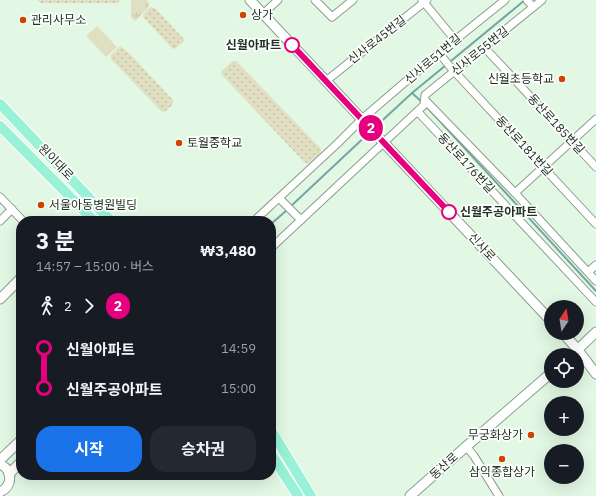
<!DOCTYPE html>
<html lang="ko">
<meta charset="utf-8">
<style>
:root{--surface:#171b24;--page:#242831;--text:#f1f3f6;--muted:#9ea1a6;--accent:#1a73e8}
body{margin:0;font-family:"IBM Plex Sans","Noto Sans KR",sans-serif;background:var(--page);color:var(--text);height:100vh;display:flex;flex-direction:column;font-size:15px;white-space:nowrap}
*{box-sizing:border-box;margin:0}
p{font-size:13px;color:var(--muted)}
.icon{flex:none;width:22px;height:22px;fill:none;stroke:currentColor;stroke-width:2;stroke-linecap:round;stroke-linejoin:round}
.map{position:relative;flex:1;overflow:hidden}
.side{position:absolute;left:16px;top:216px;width:260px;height:264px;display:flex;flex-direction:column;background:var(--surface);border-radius:16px;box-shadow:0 4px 16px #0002}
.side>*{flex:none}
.badge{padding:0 8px;border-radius:13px;font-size:14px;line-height:26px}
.needle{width:26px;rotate:12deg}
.controls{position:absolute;left:544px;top:300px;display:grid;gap:8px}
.controls a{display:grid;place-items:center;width:40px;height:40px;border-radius:50%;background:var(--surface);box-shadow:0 4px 16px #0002;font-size:20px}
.map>.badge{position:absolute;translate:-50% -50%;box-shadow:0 0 0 2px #fff}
.legs{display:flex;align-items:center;gap:6px;height:44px;padding:0 20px;font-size:13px}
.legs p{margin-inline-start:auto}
.head{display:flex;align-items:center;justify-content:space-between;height:68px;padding:0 20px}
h1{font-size:22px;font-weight:700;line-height:30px}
.action{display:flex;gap:8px;margin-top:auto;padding:8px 20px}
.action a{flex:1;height:46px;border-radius:16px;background:var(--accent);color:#fff;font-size:16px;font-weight:700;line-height:46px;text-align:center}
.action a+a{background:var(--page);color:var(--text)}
ul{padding:0 20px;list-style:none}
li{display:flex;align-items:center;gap:14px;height:40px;font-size:15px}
li i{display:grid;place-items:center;width:6px;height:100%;margin:0 5px;background:currentColor}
li i::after{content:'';width:10px;height:10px;margin:-5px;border:3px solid;border-radius:50%;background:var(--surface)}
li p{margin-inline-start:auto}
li:first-child i{background:linear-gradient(#0000 50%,currentColor 0)}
li:last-child i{background:linear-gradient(currentColor 50%,#0000 0)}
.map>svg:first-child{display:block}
.grass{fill:url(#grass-dots)}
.park{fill:url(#park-tufts)}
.pitch{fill:#e1dfc2}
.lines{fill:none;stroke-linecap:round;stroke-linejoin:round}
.stream{stroke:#74a7a3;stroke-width:2}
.street-casing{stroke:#8b9e8c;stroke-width:9}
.secondary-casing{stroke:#8b9e8c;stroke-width:11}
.primary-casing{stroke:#fff;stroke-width:12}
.street{stroke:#fff;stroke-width:7}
.secondary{stroke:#fff;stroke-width:9}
.primary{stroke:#99f2d7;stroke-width:10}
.line-1-casing{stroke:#fff;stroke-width:9}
.line-1{stroke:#e6007e;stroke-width:6}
.poi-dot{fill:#cc4603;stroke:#fbfffb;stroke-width:1.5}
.stop-1-dot{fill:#fff;stroke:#e6007e;stroke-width:2}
.labels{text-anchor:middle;stroke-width:3.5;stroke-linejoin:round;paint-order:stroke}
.poi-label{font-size:12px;fill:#272f27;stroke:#fbfffb;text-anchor:start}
.street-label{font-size:12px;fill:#272f27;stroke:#fbfffb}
.stop-label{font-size:12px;font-weight:bold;fill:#272f27;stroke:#fbfffb;text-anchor:end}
</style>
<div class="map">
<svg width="596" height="496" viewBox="0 0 596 496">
<defs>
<pattern id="grass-dots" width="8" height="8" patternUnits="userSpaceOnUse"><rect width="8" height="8" fill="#e1dfc2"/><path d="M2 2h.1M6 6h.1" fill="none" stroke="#c1c0a7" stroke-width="1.8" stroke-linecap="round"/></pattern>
<pattern id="park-tufts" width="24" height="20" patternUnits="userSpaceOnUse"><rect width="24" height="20" fill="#e1dfc2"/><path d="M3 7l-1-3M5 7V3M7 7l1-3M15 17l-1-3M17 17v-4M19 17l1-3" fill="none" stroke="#c1c0a7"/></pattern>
</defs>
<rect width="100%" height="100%" fill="#e2f7e4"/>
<!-- grass -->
<g class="grass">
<polygon points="37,0 120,0 120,1 118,3 41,3"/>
<polygon points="150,7 155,8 183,38 184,41 176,48 173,49 143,17 143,15"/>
<polygon points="120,46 128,52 173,100 173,104 165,112 161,111 111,59 111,55"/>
<polygon points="233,61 236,61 239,64 321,149 321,153 308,164 304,162 221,74 222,71"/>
</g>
<!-- park -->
<polygon class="park" points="131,0 147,0 149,4 148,8 135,21 132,19 131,17"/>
<!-- pitch -->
<polygon class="pitch" points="97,26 117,47 106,57 86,36"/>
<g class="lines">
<!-- stream -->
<g class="stream">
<polyline points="412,93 422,102"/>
<polyline points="425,105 596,291"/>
<polyline points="373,129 412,93 525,0"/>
<polyline points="290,207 370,132"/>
<polyline points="271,224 287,210"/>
</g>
<defs>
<g id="street">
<polyline points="315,0 332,17 353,0"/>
<polyline points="422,0 455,40"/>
<polyline points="527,0 533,7"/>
<polyline points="263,14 278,0"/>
<polyline points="484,47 596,167"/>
<polyline points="439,53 452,69 596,224"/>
<polyline points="326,81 427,0"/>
<polyline points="425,100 515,193 596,281"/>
<polyline points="418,112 596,302"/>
<polyline points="515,193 596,119"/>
<polyline points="0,197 23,221"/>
<polyline points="279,198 301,220"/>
<polyline points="0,221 12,209"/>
<polyline points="254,221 338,143 362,119 439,53 505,0"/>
<polyline points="271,248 424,105 425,95 542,0"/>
<polyline points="588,272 596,265"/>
<polyline points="466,446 474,456 499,496"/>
</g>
<g id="secondary">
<polyline points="250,0 551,321"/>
<polyline points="82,221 98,207"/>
<polyline points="0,299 21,278"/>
<polyline points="563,333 578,350 596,374"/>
<polyline points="572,355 596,332"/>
<polyline points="0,460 21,440"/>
<path d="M0 464C13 470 13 486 0 492"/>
<polyline points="9,474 21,462"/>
<polyline points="410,496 469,444 551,373"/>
</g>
<g id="primary">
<polyline points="0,104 111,221"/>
<polyline points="0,126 94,221"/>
<polyline points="271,430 311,496"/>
<polyline points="271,454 298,496"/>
</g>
</defs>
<!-- street casing -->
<use href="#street" class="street-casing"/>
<!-- secondary casing -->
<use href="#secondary" class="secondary-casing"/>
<!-- primary casing -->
<use href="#primary" class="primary-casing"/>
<!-- street -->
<use href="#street" class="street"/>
<!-- secondary -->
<use href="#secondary" class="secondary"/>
<!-- primary -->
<use href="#primary" class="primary"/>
</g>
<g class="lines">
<defs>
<polyline id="line-1" points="292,45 449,212"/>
</defs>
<!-- line-1 casing -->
<use href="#line-1" class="line-1-casing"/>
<!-- line-1 -->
<use href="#line-1" class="line-1"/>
</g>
<!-- markers -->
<g class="poi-dot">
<circle cx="243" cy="15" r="4"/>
<circle cx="23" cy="20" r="4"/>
<circle cx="562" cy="79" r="4"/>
<circle cx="179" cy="143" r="4"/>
<circle cx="41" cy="205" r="4"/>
<circle cx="531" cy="435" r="4"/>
<circle cx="502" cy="459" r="4"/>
</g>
<g class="stop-1-dot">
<circle cx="292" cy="45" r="7"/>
<circle cx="449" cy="212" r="7"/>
</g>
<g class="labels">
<!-- poi labels -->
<g class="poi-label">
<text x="251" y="19">상가</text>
<text x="31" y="24">관리사무소</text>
<text x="554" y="83" text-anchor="end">신월초등학교</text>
<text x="187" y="147">토월중학교</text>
<text x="49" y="209">서울아동병원빌딩</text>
<text x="523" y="439" text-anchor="end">무궁화상가</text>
<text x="502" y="476" text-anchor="middle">삼익종합상가</text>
</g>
<!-- street labels -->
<g class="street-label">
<text transform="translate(377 40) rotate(-38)" y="4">신사로45번길</text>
<text transform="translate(480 51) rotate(-39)" y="4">신사로55번길</text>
<text transform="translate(433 59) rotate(-40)" y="4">신사로51번길</text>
<text transform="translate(556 124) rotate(47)" y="4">동산로185번길</text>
<text transform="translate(524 146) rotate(47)" y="4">동산로181번길</text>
<text transform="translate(56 162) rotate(46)" y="4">원이대로</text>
<text transform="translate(466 163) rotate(47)" y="4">동산로176번길</text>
<text transform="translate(482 247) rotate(47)" y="4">신사로</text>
<text transform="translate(444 466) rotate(-42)" y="4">동산로</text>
</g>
<!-- stop labels -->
<g class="stop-label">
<text x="281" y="49">신월아파트</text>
<text x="460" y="216" text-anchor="start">신월주공아파트</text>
</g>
</g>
</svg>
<div class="controls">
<a><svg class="needle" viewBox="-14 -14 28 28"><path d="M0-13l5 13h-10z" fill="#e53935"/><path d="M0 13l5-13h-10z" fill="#9ea1a6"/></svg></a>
<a><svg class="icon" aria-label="locate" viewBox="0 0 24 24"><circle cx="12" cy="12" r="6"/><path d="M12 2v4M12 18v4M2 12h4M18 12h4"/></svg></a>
<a>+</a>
<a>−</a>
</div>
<b class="badge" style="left:371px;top:128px;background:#e6007e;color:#fff">2</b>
<section class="side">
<div class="head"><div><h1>3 분</h1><p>14:57 – 15:00 · 버스</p></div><b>₩3,480</b></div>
<div class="legs"><svg class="icon" aria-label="walk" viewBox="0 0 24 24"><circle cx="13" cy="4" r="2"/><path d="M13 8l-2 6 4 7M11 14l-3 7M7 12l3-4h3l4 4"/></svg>2<svg class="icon" aria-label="forward" viewBox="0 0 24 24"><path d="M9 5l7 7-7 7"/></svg><b class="badge" style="background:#e6007e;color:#fff">2</b></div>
<ul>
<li><i style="color:#e6007e"></i><b>신월아파트</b><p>14:59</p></li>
<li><i style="color:#e6007e"></i><b>신월주공아파트</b><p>15:00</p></li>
</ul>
<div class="action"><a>시작</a><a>승차권</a></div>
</section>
</div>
